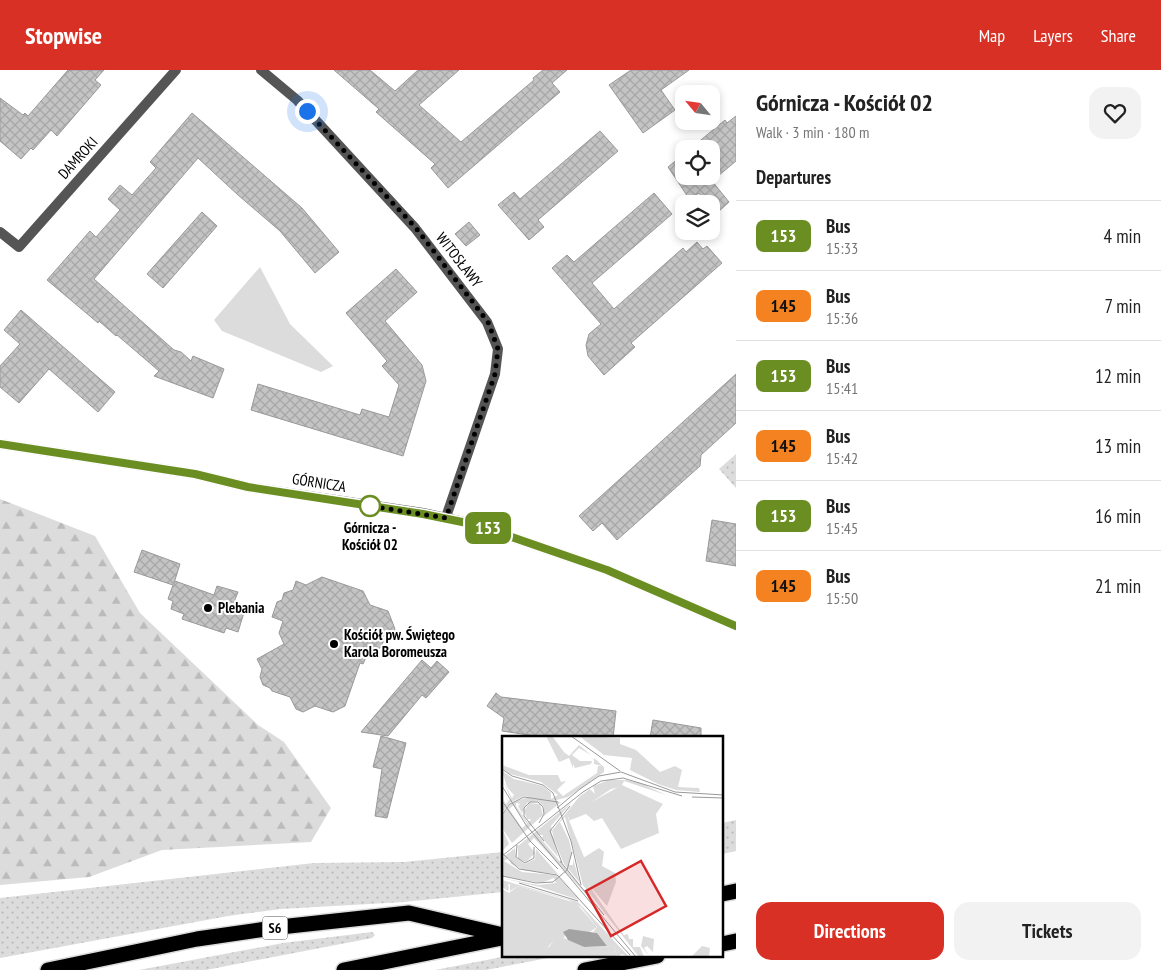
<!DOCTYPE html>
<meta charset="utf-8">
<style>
:root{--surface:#fff;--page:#f2f2f2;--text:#222;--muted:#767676;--line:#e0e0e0;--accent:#d93025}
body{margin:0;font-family:"PT Sans Narrow",sans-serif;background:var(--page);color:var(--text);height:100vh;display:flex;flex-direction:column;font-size:19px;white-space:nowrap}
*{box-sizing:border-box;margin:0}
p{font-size:16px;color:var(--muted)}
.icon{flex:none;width:28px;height:28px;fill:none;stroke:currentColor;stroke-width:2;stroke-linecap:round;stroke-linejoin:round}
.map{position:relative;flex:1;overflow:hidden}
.details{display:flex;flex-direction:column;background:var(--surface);width:425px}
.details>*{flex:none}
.badge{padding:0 10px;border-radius:8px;font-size:18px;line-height:32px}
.needle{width:32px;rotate:299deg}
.controls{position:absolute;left:675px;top:15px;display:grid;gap:10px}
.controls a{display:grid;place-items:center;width:45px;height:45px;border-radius:10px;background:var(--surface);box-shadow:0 2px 8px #0003;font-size:25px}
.you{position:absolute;width:25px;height:25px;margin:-12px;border:4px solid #fff;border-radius:50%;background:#1a73e8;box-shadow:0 0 0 8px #1a73e833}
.map>.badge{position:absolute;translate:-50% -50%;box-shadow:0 0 0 2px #fff}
h2{padding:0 20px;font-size:19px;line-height:45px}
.round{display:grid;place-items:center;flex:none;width:52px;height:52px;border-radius:15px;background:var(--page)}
.overview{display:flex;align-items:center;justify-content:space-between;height:85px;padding:0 20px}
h1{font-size:24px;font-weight:700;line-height:38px}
.cta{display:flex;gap:10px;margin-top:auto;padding:10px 20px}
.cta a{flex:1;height:58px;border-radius:15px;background:var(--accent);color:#fff;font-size:20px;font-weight:700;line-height:58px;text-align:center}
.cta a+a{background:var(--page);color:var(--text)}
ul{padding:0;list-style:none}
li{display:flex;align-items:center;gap:15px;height:70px;padding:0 20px;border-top:1px solid var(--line)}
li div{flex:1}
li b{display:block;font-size:19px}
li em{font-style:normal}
li .badge{min-width:55px;font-weight:700;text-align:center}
header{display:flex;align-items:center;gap:30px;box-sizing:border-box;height:70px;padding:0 25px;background:var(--accent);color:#fff}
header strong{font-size:24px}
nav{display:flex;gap:28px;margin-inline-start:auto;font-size:18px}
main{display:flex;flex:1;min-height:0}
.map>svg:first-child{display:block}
.grass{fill:url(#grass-dots)}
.forest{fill:url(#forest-firs)}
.green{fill:#dcdcdc}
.building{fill:url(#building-cross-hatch);stroke:#999}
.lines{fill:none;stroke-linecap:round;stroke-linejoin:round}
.motorway-casing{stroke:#dbdbdb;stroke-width:18}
.minor{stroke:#555;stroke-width:10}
.motorway{stroke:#000;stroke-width:15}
.line-casing{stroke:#fff;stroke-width:11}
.line{stroke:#6b8e23;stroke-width:8}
.walk{stroke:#000;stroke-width:5;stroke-dasharray:0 9}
.stop-dot{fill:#fff;stroke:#6b8e23;stroke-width:2.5}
.poi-dot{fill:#000;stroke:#fff;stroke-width:2}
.labels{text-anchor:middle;stroke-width:4;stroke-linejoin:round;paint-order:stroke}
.shield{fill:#fff;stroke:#4c4c4c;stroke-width:1}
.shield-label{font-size:14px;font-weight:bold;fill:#000}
.street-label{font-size:15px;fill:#000;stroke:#fff}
.stop-label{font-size:15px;font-weight:bold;fill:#000;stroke:#fff}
.poi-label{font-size:15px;font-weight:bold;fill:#000;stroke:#fff;text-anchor:start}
.inset-road{fill:none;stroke:#999;stroke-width:1}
.view{fill:#d62828;fill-opacity:0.15;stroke:#d62828;stroke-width:2.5}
.inset-edge{fill:none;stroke:#000;stroke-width:2.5}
</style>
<header>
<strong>Stopwise</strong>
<nav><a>Map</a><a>Layers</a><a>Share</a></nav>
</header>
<main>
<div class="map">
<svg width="736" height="900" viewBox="0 0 736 900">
<defs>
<pattern id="grass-dots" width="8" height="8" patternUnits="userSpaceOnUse" patternTransform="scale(1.25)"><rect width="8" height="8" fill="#dcdcdc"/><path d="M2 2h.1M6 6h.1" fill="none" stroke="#bbb" stroke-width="1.8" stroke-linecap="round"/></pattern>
<pattern id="forest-firs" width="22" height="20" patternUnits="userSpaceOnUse" patternTransform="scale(1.25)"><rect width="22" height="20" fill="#dcdcdc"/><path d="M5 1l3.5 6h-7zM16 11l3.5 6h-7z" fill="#bbb"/></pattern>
<pattern id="building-cross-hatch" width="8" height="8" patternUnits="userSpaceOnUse" patternTransform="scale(1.25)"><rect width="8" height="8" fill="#c4c4c4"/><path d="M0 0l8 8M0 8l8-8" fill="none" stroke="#a7a7a7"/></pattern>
</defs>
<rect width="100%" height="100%" fill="#fff"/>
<!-- grass -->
<g class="grass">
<polygon points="736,384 736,418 719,399"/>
<polygon points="736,750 736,781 722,784 722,753"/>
<polygon points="503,782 503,822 404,832 281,839 228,846 0,888 0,828 314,793 404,792"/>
<polygon points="372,862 375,865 372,868 206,900 139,900 283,873"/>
<polygon points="507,886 558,886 486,900 435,900"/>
</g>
<!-- forest -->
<polygon class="forest" points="0,429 95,466 140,543 258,655 284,672 331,738 311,772 162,780 89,807 0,815"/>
<!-- green -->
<polygon class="green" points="260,197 290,254 333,296 321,302 222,261 214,250"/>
<!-- building -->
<g class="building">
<polygon points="68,0 104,0 95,10 101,15 57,66 51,60 33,80 31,78 21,89 0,71 0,28 23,45 25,43 28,46"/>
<polygon points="334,0 370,0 395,21 418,0 459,0 419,35 461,72 534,10 533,8 543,0 567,0 552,13 560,22 448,118 431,98 435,94 376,42 379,39"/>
<polygon points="631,0 689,0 661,20 675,40 643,63 609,15"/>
<polygon points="192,43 302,138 339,182 315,203 280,161 238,125 198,88 94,209 174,280 181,282 191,291 193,286 224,299 213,328 154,306 159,301 117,265 116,266 99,251 98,253 47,210 90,161 96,167 120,140 108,129 120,115 132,125 156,98 150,92"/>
<polygon points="736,46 736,91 712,111 729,132 717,143 711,137 711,134 708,134 699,123 690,130 668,97 684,84 684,106 711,106 711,79 690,79 725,50 727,53"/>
<polygon points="600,61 618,81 538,150 544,157 529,170 498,135 514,122 520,129"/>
<polygon points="654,123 672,144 592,213 614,239 683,178 686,182 697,172 703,179 707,176 722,193 631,273 635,277 604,305 588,286 586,275 589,264 601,254 552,198 567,185 574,192"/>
<polygon points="202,142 217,156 163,218 147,204"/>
<polygon points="469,152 480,165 466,176 455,164"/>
<polygon points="396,199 417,222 385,251 422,295 426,311 403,386 251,340 258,314 360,345 362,339 389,347 399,315 382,296 387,291 346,243"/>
<polygon points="21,240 115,322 98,342 49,299 19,333 0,317 0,296 20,274 4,260"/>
<polygon points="736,304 736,353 701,385 700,396 617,470 602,453 593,461 579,446"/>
<polygon points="712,450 736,454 736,496 706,491"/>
<polygon points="142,480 180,494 174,513 175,511 214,525 217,516 238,522 234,532 246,536 238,562 226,558 224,563 182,549 184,544 171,539 173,531 168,529 173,515 134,502"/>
<polygon points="322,507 363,521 370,535 388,541 395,559 392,567 383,572 380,578 367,585 363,594 360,593 345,636 333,642 315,636 303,642 296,639 290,627 272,621 270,618 263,615 260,607 262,599 257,589 284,574 279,563 283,551 272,547 277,532 282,530 284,523 293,520 296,511 306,515"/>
<polygon points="422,590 431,598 437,591 449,602 426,628 422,625 388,666 361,662"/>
<polygon points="496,623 501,627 616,641 613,668 549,668 502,661 504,648 487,636"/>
<polygon points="653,650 701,658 701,668 650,668"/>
<polygon points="381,666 406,673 387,748 375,746 382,699 373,697"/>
</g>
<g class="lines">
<defs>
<g id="motorway">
<polyline points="722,824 736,821"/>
<polyline points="722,874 736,871"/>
<polyline points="48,900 197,869 280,857 409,843 503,865"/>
<polyline points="344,900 502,868"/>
<polyline points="585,900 657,886"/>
</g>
</defs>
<!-- motorway casing -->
<use href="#motorway" class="motorway-casing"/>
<!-- minor -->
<g class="minor">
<polyline points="261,0 297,30 415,158 487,252 498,279 495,304 446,447"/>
<polyline points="0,162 19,177 176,0"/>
<polyline points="0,374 195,404 248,417 423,443 477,455 607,500 736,556"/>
</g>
<!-- motorway -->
<use href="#motorway" class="motorway"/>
</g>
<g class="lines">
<defs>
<polyline id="line" points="0,374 195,404 248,417 423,444 477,455 607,500 736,556"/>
</defs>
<!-- line casing -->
<use href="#line" class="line-casing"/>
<!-- line -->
<use href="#line" class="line"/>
<!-- walk -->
<polyline class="walk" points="307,41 416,158 488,252 498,279 495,304 446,448 364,435 370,436"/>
</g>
<!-- markers -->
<circle class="stop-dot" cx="370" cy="436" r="10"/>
<g class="poi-dot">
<circle cx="208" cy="538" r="5"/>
<circle cx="334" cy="574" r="5"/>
</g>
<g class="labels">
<!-- shield labels -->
<rect class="shield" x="262.5" y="846.5" width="25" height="23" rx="4"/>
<g class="shield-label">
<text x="275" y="863">S6</text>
</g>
<!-- street labels -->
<g class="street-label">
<text transform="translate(78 88) rotate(-48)" y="5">DAMROKI</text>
<text transform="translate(459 190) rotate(52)" y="5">WITOSŁAWY</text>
<text transform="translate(319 413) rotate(9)" y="5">GÓRNICZA</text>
</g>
<!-- stop labels -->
<g class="stop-label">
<text x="370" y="463">Górnicza -<tspan x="370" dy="17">Kościół 02</tspan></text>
</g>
<!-- poi labels -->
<g class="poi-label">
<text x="218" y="543">Plebania</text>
<text x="344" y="570">Kościół pw. Świętego<tspan x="344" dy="17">Karola Boromeusza</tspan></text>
</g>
</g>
<!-- overview -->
<g transform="translate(502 666)">
<rect width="221" height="221" fill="#fff"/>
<path d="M77 9 89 19 77 12 70 19 78 25H90L89 28 73 32 71 28V32L67 22 57 26 62 16 67 20ZM92 22 102 31V36L66 61 51 65 22 60 9 66 0 77V68L3 69 0 61 4 68 6 66 0 53 6 65 9 63 0 43 10 62 12 59 5 51 0 35 12 43 41 50 49 57V63L56 59 39 46 8 38 1 33 0 29 27 39H56L59 46 64 45 55 54 61 60 95 37 96 30H100L92 28ZM107 44H125L138 47 164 59 122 45 119 51 109 53 66 82 82 121 86 148 115 190 122 199 126 198 127 203H131V211H138L142 221H137L81 149 63 81 58 86 67 104 70 117 66 129H71V123L78 147 62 128 49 96 77 61 88 53 93 58 91 50ZM27 61 59 66 42 80V71L36 65 25 67 20 77 16 70 18 68 14 67V70L26 87 29 83H25L22 75 27 67 38 68 41 79 10 107 0 92 7 108 0 115V82L2 77 11 66ZM12 69 25 88 20 92 7 73ZM70 66 49 90 56 121 40 102 41 99H36L94 169 32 102 26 108 33 117 24 126 16 123V110ZM13 112 14 122 23 128 33 123 34 113 111 201 55 138 22 134 9 128 7 122 2 125 20 136 54 139 77 164 38 151 0 142 36 149 54 147 52 142 39 147 0 140V122ZM0 144 76 166 127 221 120 218 115 221 112 210H105L95 197 91 196 95 191 79 171 67 164 16 150 8 155V148H6L7 152 6 155 0 151ZM141 200 152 203 151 216 145 210 142 212 148 221 139 210ZM200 210 208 212 207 221H189Z" fill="#dcdcdc" fill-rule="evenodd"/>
<path d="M44 0H50L62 16 57 26ZM77 0 118 2V8L134 14 158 36 173 30 180 34 176 51 197 52 198 56 174 54 156 48 128 34 130 22 102 19ZM120 49 161 68 154 78 157 97 119 113 100 82 92 85 84 78 66 85 68 78ZM97 112 102 116 100 130 113 137 114 146 105 170 86 148 82 135 81 122ZM16 150 74 167 95 191 86 197 62 193 45 212 62 202 82 211 112 210 115 221H0V153L7 157Z" fill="#dcdcdc"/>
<path d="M62 192 65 193 62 202 44 216 57 196Z" fill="#dcdcdc"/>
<path d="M67 193 95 197 105 210 82 211 66 204 61 196Z" fill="#a3a3a3"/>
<path class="inset-road" d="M69 0 118 35M0 33 10 40 41 49 51 57 69 105 79 149M0 50 24 89 134 221M78 53 97 40 119 36 173 56 222 59M81 56 99 45 121 42 180 60M190 61 222 62M0 65 28 105 56 133M55 72 78 53M0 79 8 68 22 61 56 66M37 87 42 78 41 71 36 66H28L22 72V80L42 105M15 109 14 121 23 127 32 122V111M0 117 17 133 55 139 128 219M0 120 81 56M58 125 102 179M60 127 48 95 68 70M0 140 34 147 51 146 65 134 70 116M17 147 76 165"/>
<path class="view" d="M139 125 164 170 109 200 84 155Z"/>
<rect width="221" height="221" class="inset-edge"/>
</g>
</svg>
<div class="controls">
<a><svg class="needle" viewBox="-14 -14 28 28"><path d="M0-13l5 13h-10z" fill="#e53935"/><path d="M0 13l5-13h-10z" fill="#767676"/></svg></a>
<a><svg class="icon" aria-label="locate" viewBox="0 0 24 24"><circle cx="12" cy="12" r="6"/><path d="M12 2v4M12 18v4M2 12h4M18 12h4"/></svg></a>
<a><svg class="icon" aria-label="layers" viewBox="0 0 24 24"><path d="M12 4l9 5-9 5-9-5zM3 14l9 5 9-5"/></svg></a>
</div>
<div class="you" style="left:307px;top:41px"></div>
<b class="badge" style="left:488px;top:458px;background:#6b8e23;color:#fff">153</b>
</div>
<section class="details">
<div class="overview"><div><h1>Górnicza - Kościół 02</h1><p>Walk · 3 min · 180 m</p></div><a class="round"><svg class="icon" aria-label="heart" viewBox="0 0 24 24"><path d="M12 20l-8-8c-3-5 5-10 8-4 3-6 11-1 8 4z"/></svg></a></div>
<h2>Departures</h2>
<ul>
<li><span class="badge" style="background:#6b8e23;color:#fff">153</span><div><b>Bus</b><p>15:33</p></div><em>4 min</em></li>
<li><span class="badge" style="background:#f58220;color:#111">145</span><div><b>Bus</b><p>15:36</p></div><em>7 min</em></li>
<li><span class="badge" style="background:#6b8e23;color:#fff">153</span><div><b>Bus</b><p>15:41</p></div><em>12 min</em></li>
<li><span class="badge" style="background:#f58220;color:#111">145</span><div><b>Bus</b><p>15:42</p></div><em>13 min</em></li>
<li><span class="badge" style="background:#6b8e23;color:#fff">153</span><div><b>Bus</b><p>15:45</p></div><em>16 min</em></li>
<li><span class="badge" style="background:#f58220;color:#111">145</span><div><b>Bus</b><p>15:50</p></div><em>21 min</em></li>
</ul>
<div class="cta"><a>Directions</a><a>Tickets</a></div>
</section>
</main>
